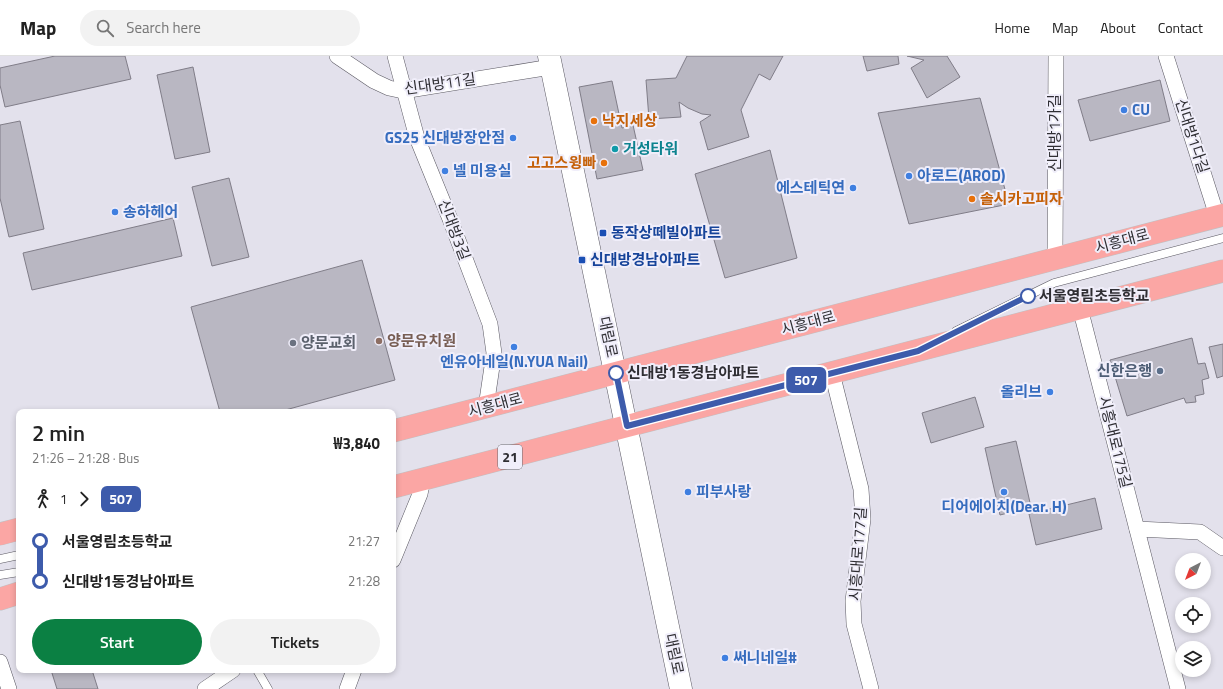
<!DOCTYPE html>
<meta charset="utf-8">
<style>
:root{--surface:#fff;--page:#f2f2f2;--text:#222;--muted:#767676;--line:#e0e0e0;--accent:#0b8043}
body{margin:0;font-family:"Titillium Web","Noto Sans KR",sans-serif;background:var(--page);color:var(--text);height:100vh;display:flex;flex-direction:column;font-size:15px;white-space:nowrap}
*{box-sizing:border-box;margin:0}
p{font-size:13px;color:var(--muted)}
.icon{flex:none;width:22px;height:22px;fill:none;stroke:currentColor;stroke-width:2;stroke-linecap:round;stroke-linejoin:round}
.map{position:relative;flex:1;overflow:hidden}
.drawer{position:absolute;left:16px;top:353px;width:380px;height:264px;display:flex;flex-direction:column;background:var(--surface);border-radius:8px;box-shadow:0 2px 6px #0003}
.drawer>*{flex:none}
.badge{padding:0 8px;border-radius:6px;font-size:14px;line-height:26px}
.needle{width:26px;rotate:222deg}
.tools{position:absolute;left:1175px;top:497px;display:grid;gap:8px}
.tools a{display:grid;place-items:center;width:36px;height:36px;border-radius:50%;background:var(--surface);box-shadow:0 2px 6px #0003;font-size:20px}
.map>.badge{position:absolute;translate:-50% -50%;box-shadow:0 0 0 2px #fff}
.legs{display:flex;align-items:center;gap:6px;height:44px;padding:0 16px;font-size:13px}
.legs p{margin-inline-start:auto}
.head{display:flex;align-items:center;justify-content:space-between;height:68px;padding:0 16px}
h1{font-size:22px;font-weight:600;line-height:30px}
.primary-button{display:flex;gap:8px;margin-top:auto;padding:8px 16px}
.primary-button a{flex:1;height:46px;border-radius:24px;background:var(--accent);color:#fff;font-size:16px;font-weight:600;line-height:46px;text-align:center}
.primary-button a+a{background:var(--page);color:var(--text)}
ul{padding:0 16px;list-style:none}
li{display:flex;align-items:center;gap:14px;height:40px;font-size:15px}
li i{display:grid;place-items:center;width:6px;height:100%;margin:0 5px;background:currentColor}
li i::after{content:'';width:10px;height:10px;margin:-5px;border:3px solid;border-radius:50%;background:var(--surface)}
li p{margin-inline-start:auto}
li:first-child i{background:linear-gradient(#0000 50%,currentColor 0)}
li:last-child i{background:linear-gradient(currentColor 50%,#0000 0)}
header{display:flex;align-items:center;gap:24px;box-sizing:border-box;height:56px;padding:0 20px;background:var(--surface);border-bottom:1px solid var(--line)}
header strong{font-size:19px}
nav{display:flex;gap:22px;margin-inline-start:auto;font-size:14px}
.search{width:280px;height:36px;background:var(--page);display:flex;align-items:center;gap:10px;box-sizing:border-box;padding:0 14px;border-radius:22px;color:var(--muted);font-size:15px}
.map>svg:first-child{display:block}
.building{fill:#b9b7c2;stroke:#807d88}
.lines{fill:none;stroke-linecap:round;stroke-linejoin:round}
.lane-casing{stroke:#5a5862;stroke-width:9}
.street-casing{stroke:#5a5862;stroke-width:16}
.secondary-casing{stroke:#5a5862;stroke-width:23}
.primary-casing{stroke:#c1c0c2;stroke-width:23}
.lane{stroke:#fff;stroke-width:8}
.street{stroke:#fff;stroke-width:15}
.secondary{stroke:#fff;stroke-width:22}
.primary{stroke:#fba6a4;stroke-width:22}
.line-1-casing{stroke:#fff;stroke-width:9}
.line-1{stroke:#3d5bab;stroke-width:6}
.shop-dot{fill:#3f7fe0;stroke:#f0eefa;stroke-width:1.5}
.food-dot{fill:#e8710a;stroke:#f0eefa;stroke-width:1.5}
.culture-dot{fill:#0f9aa8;stroke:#f0eefa;stroke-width:1.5}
.transit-dot{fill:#1a4fb4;stroke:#f0eefa;stroke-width:1.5}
.stop-1-dot{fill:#fff;stroke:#3d5bab;stroke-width:2}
.education-dot{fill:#8d6e63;stroke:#f0eefa;stroke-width:1.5}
.worship-dot{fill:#6b7280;stroke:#f0eefa;stroke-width:1.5}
.service-dot{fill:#5c6f8a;stroke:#f0eefa;stroke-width:1.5}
.labels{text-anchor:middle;stroke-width:4;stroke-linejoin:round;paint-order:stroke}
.shield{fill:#f0eefa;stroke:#69686f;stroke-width:1}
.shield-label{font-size:14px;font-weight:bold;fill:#2f2e33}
.street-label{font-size:15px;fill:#2f2e33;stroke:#f0eefa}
.shop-label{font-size:15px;font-weight:bold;fill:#366cbe;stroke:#f0eefa;text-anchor:start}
.food-label{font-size:15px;font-weight:bold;fill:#c56008;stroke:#f0eefa;text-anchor:start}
.culture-label{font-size:15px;font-weight:bold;fill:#0d838f;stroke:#f0eefa;text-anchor:start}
.transit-label{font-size:15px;font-weight:bold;fill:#164399;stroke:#f0eefa;text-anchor:start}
.stop-label{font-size:15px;font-weight:bold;fill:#2f2e33;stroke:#f0eefa;text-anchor:start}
.education-label{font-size:15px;font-weight:bold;fill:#785e54;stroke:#f0eefa;text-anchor:start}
.worship-label{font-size:15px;font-weight:bold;fill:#5b616d;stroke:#f0eefa;text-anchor:start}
.service-label{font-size:15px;font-weight:bold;fill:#4e5e75;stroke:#f0eefa;text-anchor:end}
</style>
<header>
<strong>Map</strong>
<div class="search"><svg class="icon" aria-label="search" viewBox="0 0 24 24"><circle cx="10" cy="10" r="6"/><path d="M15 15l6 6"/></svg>Search here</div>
<nav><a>Home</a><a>Map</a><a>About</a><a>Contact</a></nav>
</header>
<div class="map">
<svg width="1223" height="633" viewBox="0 0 1223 633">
<rect width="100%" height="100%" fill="#e3e1ec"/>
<!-- building -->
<g class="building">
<polygon points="55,0 125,0 131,23 5,51 0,29 0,12"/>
<polygon points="687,0 783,0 770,24 759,18 741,54 749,81 708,94 700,66 711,59 702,58 688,52 679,46 681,61 649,63 646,24 676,22"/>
<polygon points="863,0 898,0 899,8 867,15"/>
<polygon points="907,0 947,0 960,21 927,42 911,12 924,4"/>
<polygon points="193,11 210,96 175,103 157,19"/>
<polygon points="1160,24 1170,65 1090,85 1078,44"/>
<polygon points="612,25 622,72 633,69 643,114 597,123 579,31"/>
<polygon points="980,42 1009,148 909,168 878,57"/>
<polygon points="20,65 44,173 9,181 0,142 0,69"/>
<polygon points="770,94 797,202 725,222 695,118"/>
<polygon points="229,122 249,201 212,210 192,131"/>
<polygon points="173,162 182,200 32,234 23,197"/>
<polygon points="362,204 395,324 278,356 220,356 191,251"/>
<polygon points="1192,282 1198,308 1205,307 1209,322 1202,324 1204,338 1195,340 1196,346 1186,347 1184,342 1127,360 1110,304"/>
<polygon points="1223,288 1223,320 1217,322 1209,291"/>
<polygon points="975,341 984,371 931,387 922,357"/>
<polygon points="1016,385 1031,451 1000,459 985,392"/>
<polygon points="1095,442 1102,473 1036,489 1029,458"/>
<polygon points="51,614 92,614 98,633 57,633"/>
</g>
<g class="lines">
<defs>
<g id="lane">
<polyline points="956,275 1054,227 1223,182"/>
<polyline points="0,503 19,499"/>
<polyline points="0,519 19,516"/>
<polyline points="257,614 268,633"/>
</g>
<g id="street">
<polyline points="337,0 374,25 389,32 403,35 551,11"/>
<polyline points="395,0 417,82 450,163 490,268 494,297 486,351"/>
<polyline points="1166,0 1217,160"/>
<polyline points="1055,203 1056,0"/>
<polyline points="1080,252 1178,633"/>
<polyline points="832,317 861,433 863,463 853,545 854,568 871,633"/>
<polyline points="1137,473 1200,476 1223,492"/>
<polyline points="393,504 420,438 423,423"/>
<polyline points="0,606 9,633"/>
<polyline points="205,633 233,614"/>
<polyline points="347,633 354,614"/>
</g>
<polyline id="secondary" points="549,0 681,633"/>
<g id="primary">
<polyline points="393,375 1223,159"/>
<polyline points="393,431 1223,215"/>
<polyline points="0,478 19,473"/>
<polyline points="0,543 19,537"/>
</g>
</defs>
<!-- lane casing -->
<use href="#lane" class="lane-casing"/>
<!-- street casing -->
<use href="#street" class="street-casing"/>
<!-- secondary casing -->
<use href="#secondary" class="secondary-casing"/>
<!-- primary casing -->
<use href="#primary" class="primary-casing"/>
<!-- lane -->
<use href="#lane" class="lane"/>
<!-- street -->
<use href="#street" class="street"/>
<!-- secondary -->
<use href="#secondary" class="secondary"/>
<!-- primary -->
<use href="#primary" class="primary"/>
</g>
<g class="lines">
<defs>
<polyline id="line-1" points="616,317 627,370 918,295 1028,240"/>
</defs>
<!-- line-1 casing -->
<use href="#line-1" class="line-1-casing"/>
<!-- line-1 -->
<use href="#line-1" class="line-1"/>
</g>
<!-- markers -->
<g class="shop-dot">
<circle cx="1124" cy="54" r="4"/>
<circle cx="513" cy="82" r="4"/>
<circle cx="445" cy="115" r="4"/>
<circle cx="909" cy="120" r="4"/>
<circle cx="853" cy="132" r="4"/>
<circle cx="115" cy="156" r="4"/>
<circle cx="514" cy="291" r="4"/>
<circle cx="1050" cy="336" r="4"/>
<circle cx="688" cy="436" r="4"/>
<circle cx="1004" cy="436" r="4"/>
<circle cx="725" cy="602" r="4"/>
</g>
<g class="food-dot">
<circle cx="594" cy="65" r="4"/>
<circle cx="604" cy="107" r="4"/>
<circle cx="972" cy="143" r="4"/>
</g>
<circle class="culture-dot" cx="615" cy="93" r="4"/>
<g class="transit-dot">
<rect x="599" y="173" width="8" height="8" rx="2"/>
<rect x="578" y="200" width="8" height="8" rx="2"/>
</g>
<g class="stop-1-dot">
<circle cx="1028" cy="240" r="7"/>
<circle cx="616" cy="317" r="7"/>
</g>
<circle class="education-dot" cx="379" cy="285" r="4"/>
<circle class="worship-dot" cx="293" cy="287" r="4"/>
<circle class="service-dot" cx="1160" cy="315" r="4"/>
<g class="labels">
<!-- shield labels -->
<rect class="shield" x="498" y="389" width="24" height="24" rx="3"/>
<g class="shield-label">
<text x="510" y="406">21</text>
</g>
<!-- street labels -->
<g class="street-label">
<text transform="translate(440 28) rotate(-8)" y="5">신대방11길</text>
<text transform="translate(1055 77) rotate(-90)" y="5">신대방1가길</text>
<text transform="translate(1192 80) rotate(72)" y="5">신대방1다길</text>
<text transform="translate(454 174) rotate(69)" y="5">신대방3길</text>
<text transform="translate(1122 185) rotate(-15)" y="5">시흥대로</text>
<text transform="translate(808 267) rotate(-15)" y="5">시흥대로</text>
<text transform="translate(608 281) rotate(78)" y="5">대림로</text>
<text transform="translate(495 349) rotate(-15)" y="5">시흥대로</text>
<text transform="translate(1115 386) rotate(76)" y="5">시흥대로175길</text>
<text transform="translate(858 498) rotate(-86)" y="5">시흥대로177길</text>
<text transform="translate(674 598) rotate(78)" y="5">대림로</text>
</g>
<!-- shop labels -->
<g class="shop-label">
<text x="1132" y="59">CU</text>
<text x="505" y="87" text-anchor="end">GS25 신대방장안점</text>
<text x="453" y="120">넬 미용실</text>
<text x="917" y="125">아로드(AROD)</text>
<text x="845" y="137" text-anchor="end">에스테틱연</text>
<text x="123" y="161">송하헤어</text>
<text x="514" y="311" text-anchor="middle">엔유아네일(N.YUA Nail)</text>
<text x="1042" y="341" text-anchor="end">올리브</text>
<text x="696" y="441">피부사랑</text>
<text x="1004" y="456" text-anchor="middle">디어에이치(Dear. H)</text>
<text x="733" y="607">써니네일#</text>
</g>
<!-- food labels -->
<g class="food-label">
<text x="602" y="70">낙지세상</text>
<text x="596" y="112" text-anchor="end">고고스윙빠</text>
<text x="980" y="148">솔시카고피자</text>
</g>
<!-- culture labels -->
<g class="culture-label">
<text x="623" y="98">거성타워</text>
</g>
<!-- transit labels -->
<g class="transit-label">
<text x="611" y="182">동작상떼빌아파트</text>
<text x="590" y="209">신대방경남아파트</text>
</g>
<!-- stop labels -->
<g class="stop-label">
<text x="1039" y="245">서울영림초등학교</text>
<text x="627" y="322">신대방1동경남아파트</text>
</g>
<!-- education labels -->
<g class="education-label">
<text x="387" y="290">양문유치원</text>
</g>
<!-- worship labels -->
<g class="worship-label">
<text x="301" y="292">양문교회</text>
</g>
<!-- service labels -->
<g class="service-label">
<text x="1152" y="320">신한은행</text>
</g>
</g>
</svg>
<div class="tools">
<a><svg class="needle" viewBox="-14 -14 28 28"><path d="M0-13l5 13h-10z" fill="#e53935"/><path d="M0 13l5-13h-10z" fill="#767676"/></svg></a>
<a><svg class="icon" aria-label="locate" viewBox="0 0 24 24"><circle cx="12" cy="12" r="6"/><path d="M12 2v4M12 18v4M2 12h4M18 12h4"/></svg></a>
<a><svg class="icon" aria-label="layers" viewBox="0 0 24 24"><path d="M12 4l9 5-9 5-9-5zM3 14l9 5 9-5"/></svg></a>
</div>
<b class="badge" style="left:806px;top:324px;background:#3d5bab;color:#fff">507</b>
<section class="drawer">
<div class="head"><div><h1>2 min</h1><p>21:26 – 21:28 · Bus</p></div><b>₩3,840</b></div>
<div class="legs"><svg class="icon" aria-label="walk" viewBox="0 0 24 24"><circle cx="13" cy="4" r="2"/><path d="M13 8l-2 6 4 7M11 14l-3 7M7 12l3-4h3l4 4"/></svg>1<svg class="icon" aria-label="forward" viewBox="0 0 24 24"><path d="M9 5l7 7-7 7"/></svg><b class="badge" style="background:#3d5bab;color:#fff">507</b></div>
<ul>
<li><i style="color:#3d5bab"></i><b>서울영림초등학교</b><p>21:27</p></li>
<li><i style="color:#3d5bab"></i><b>신대방1동경남아파트</b><p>21:28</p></li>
</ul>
<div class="primary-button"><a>Start</a><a>Tickets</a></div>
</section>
</div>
